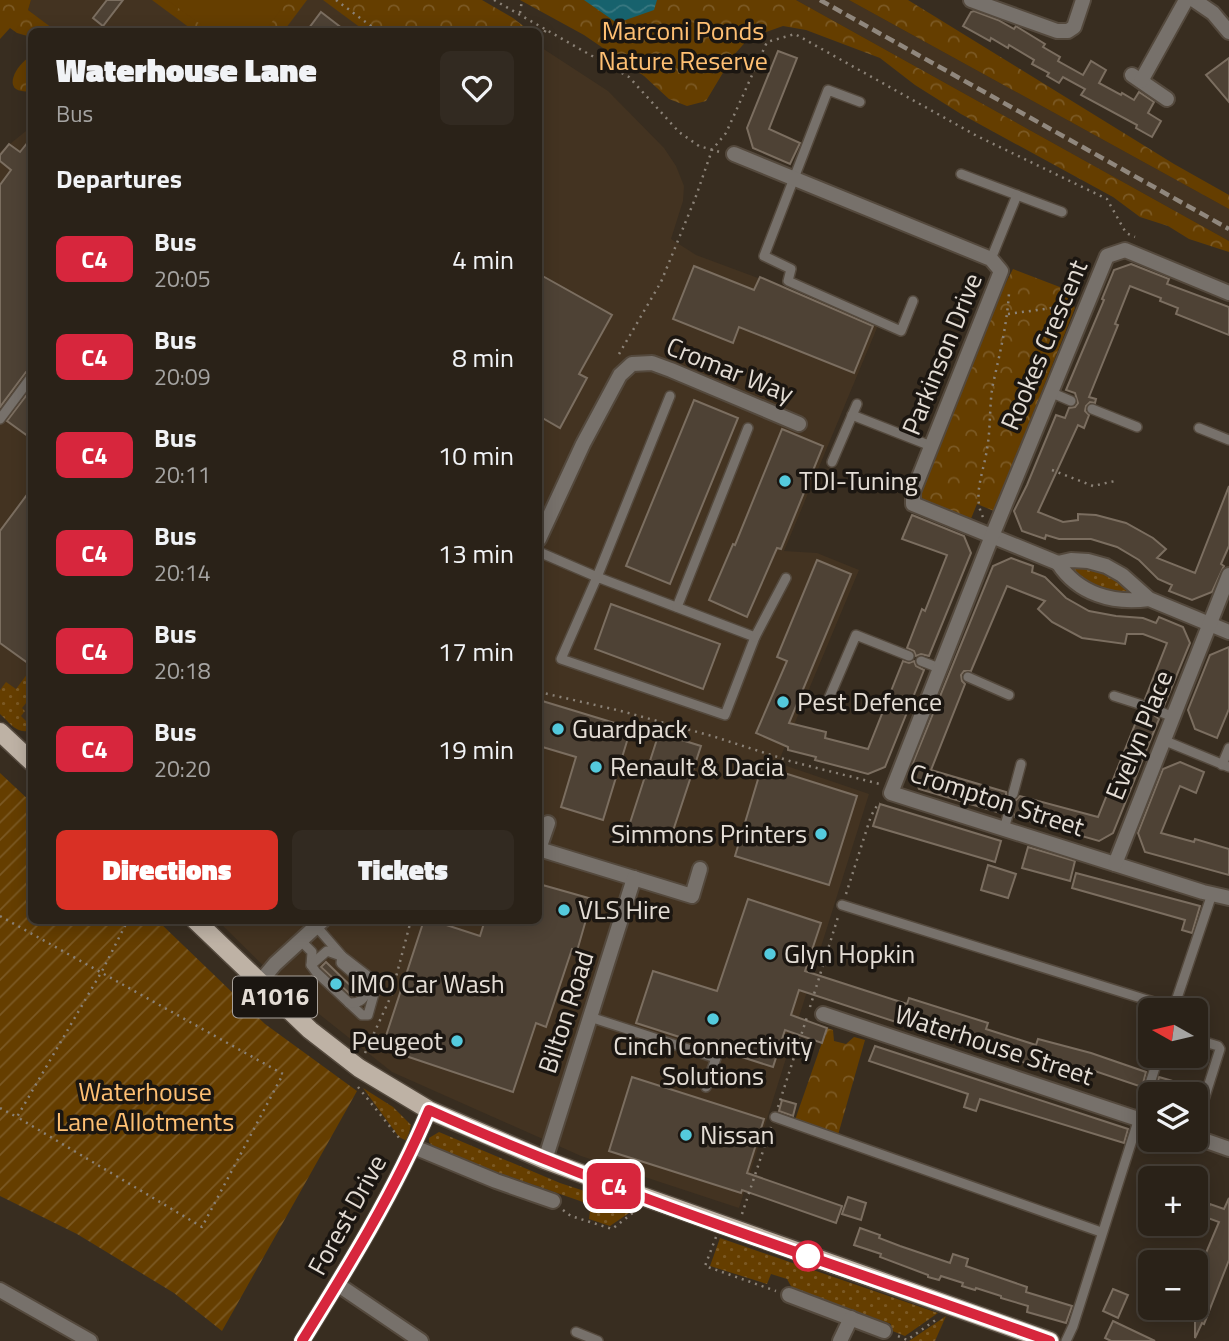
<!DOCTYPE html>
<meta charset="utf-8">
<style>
:root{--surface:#2a2218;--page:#322a21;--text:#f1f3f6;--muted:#a5a4a2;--line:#463f37;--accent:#d93025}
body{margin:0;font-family:"Titillium Web",sans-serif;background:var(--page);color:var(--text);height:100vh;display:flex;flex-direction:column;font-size:26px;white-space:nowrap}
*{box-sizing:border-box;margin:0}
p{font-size:23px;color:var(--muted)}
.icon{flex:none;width:38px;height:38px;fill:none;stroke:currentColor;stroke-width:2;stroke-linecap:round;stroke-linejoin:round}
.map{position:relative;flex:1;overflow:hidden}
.details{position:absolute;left:28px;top:28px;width:514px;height:896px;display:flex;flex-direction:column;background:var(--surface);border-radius:10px;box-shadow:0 4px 18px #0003,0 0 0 2px var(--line)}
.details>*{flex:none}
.badge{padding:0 14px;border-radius:10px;font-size:24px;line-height:46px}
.needle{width:46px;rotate:278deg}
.fabs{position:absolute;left:1138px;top:998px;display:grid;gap:14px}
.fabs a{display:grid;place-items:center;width:70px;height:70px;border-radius:10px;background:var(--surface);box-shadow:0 4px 18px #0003,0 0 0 2px var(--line);font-size:35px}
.map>.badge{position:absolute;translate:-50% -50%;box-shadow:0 0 0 4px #fff}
h2{padding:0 28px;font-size:26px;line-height:63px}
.round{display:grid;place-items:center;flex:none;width:74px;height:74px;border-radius:10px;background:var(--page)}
.overview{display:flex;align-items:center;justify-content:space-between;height:119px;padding:0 28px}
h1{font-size:33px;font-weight:800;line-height:52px}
.button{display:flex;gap:14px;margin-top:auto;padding:14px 28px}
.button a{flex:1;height:80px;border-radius:10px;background:var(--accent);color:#fff;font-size:28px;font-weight:800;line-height:80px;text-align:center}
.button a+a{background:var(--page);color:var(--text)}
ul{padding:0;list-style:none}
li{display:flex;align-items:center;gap:21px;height:98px;padding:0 28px}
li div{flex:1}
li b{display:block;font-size:26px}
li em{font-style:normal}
li .badge{min-width:77px;font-weight:700;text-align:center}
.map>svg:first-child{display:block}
.built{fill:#433321}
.grass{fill:url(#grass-dots)}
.forest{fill:url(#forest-crowns)}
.garden{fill:url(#garden-furrows)}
.pitch{fill:#653e00}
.water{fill:url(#water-waves)}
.building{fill:#4e4235;stroke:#7b6e60;stroke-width:2;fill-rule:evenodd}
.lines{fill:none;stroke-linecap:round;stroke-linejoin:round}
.service-casing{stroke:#54493d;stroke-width:12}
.minor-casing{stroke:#54493d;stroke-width:18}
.primary-casing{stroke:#54493d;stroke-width:21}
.path{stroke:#8b8277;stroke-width:2.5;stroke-dasharray:2 5;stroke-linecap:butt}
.service{stroke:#77716b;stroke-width:9}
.minor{stroke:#77716b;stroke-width:14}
.primary{stroke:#beb2a5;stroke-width:18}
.rail{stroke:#90877d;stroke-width:4.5;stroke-dasharray:10 5;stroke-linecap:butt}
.line-casing{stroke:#fff;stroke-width:16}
.line{stroke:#d7263d;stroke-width:10}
.poi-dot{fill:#54cadd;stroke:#1b1611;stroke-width:2.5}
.stop-dot{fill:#fff;stroke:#d7263d;stroke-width:3.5}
.labels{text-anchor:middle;stroke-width:7;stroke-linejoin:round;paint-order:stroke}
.shield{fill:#1b1611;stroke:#a8a19a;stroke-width:2}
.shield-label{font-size:24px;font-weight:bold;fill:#e4ddd5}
.park-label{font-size:26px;fill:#ffc073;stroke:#1b1611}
.street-label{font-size:26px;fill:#e4ddd5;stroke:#1b1611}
.poi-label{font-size:26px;fill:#e4ddd5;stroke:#1b1611;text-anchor:start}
</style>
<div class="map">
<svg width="1229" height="1341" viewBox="0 0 1229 1341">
<defs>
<pattern id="grass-dots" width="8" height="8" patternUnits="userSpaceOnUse" patternTransform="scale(1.75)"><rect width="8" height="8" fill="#653e00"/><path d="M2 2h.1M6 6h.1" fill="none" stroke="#7b5924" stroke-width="1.8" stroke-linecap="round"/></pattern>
<pattern id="forest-crowns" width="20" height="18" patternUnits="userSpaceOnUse" patternTransform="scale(1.75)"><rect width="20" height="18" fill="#653e00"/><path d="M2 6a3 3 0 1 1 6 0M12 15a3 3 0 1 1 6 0" fill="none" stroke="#7b5924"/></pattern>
<pattern id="garden-furrows" width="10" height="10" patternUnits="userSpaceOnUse" patternTransform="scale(1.75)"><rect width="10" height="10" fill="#653e00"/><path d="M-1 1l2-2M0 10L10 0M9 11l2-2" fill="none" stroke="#7b5924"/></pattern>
<pattern id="water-waves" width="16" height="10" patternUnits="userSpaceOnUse" patternTransform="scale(1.75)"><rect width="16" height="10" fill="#17626d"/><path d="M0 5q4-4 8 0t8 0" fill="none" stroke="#397881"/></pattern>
</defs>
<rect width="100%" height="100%" fill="#382d20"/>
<!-- built -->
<g class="built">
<polygon points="31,0 462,0 515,31 56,32 28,10"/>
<polygon points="796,0 849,0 1229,209 1229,241"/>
<polygon points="539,46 608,91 664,148 676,166 684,186 683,201 671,239 696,255 879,323 784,551 817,553 859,570 778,763 869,794 739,1208 581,1156 392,1072 285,987 218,921 539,920"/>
<polygon points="31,127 31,733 0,706 0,152"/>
</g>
<!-- grass -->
<g class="grass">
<path d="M1070 566C1095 566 1119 575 1133 595L1098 589 1069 570Z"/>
<path d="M31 669V697L22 708 25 711 21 716 31 726V730C17 735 10 723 0 714V690L6 682 16 689Z"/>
<polygon points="363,1088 393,1107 411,1125 407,1141 399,1137"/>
<polygon points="439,1132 560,1183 633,1207 632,1211 610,1226 589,1219 590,1211 583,1202 439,1152 429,1142 429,1138"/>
<polygon points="720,1238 938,1313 905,1336 890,1330 891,1324 792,1288 787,1279 771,1274 767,1284 710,1266"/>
<polygon points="946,1316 935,1341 909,1341"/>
</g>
<!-- forest -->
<g class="forest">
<polygon points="0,0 31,0 28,10 56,31 32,32 31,37 17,33 10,28 0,39"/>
<polygon points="152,0 307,0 283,32 194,31"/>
<polygon points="323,0 482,0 513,18 526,28 527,31 365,31"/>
<polygon points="520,0 796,0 1229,241 1229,252 1189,239 1168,226 1140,217 1113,197 961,114 915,85 880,58 806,30 783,26 749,38 733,56 706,101 687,106 669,99 644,76 584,35"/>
<polygon points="849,0 908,0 1174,164 1229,195 1229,209"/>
<path d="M31 56V91C0 95 14 66 31 56Z"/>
<polygon points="1013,269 1065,289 1075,308 994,511 977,504 968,526 927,508 919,491 999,296"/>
<polygon points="827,1028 833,1030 834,1041 846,1044 854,1037 865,1040 838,1135 795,1120"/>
</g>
<!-- garden -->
<polygon class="garden" points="0,773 31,802 32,920 158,921 265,1024 357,1091 222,1331 174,1293 77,1234 0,1196"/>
<!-- pitch -->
<polygon class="pitch" points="167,0 288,0 265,31 210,31"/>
<!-- water -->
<polygon class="water" points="584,0 657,0 654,10 617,23"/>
<!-- building -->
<g class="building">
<polygon points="107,0 123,0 103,26 93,18"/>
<polygon points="974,11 998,20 1014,29 1016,26 1019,28 1045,44 1043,47 1060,57 1058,61 1083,75 1091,61 1106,70 1099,83 1121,95 1122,93 1134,100 1139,92 1154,102 1148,113 1161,121 1152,137 1136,128 1137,125 1081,95 1085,89 1063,77 1059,83 1047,76 1049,73 1032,64 1034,60 1009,45 1008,48 991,38 990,41 963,26 971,12"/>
<polygon points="321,12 347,32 306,32"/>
<polygon points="778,51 797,58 769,129 800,143 790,164 753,148 747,128"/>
<polygon points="1229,58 1229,102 1206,75"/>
<polygon points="32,137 32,369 26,372 0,407 0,185 11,170 0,161 0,155 9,144 20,152"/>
<polygon points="1131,264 1169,279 1167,284 1229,307 1229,335 1176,314 1178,308 1160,301 1161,298 1130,286 1115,324 1118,325 1089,397 1096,399 1095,403 1090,402 1086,406 1085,411 1089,415 1084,428 1078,425 1038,512 1063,522 1078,520 1078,514 1096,515 1126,523 1153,538 1166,549 1157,558 1195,573 1229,486 1229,546 1221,564 1224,566 1212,592 1192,600 1169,591 1172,585 1158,579 1139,560 1117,547 1091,539 1059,539 1046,535 1045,539 1022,531 1014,511 1027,485 1056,415 1065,418 1069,408 1075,407 1078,403 1075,393 1066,390 1104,300 1102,299 1114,270"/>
<polygon points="694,266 754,290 760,277 873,326 854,373 739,327 733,343 673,319"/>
<polygon points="539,274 612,315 579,374 587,378 560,428 539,416"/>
<polygon points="32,388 32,439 7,421"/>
<polygon points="694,400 738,418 670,584 626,566"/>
<polygon points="782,429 823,446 781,549 777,548 747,617 709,600 733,544 735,545"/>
<polygon points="32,488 32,666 0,643 0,531"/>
<polygon points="912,515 964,536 971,553 929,656 921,654 916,656 914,651 907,648 922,609 925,611 947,555 902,539"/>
<path d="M1011 558 1033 566 1032 572 1045 577 1066 598 1089 611 1116 616 1143 618 1156 623 1159 617 1183 627 1190 643 1164 706H1157L1154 710 1155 716 1159 719 1113 833 1099 841 1015 817 1011 809 1006 808 1001 813 919 789 910 770 993 566ZM1007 586 1045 601 1038 609 1052 622 1082 638 1125 644 1127 634H1143L1167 643 1145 699 1149 703 1148 708 1144 712H1140L1098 817 1020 796 1015 801H1011L1006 796V792L931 770 965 684 962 681 961 675 964 671H971Z"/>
<polygon points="817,560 851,574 789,723 826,732 825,738 868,749 903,661 909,663 914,661 916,666 924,670 885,767 868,774 815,760 816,757 788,750 788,747 756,733 787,661 777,657"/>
<polygon points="611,604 720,644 703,689 595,649"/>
<polygon points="1229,647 1229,709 1217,738 1195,729 1188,710 1210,655"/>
<polygon points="539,700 631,728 603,820 561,807 576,757 539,746"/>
<polygon points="659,733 701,746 670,840 629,826"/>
<polygon points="1180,762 1204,772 1196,793 1180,786 1161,833 1194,842 1195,839 1229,849 1229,875 1145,852 1138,833 1163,769"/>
<polygon points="762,766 857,796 829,885 735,856"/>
<polygon points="880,804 1001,841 995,862 873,826"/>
<polygon points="1028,847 1075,861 1070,881 1022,868"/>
<polygon points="988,865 1016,874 1008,898 981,890"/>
<polygon points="1076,873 1200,906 1192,933 1182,930 1185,920 1072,888"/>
<polygon points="539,884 592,899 577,951 572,949 546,1027 536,1023 513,1092 382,1048 424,920 431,920 480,936 485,920 539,920"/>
<polygon points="748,899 821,923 805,971 907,1004 909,998 988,1023 986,1029 1036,1045 1038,1039 1091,1053 1146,1072 1142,1087 1083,1067 1081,1073 1031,1059 1029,1064 981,1049 983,1043 901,1016 899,1023 799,990 791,1015 827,1028 822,1043 785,1030 773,1067 636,1023 653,971 717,991"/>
<polygon points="326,962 358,993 357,994 352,996 321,967"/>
<polygon points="875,1046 1128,1129 1124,1143 980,1099 976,1111 964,1107 968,1094 869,1061"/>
<polygon points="632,1077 764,1119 747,1173 842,1206 836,1223 742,1190 741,1193 609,1151"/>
<polygon points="1159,1077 1200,1089 1199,1094 1162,1094 1155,1092"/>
<polygon points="782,1100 796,1104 793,1116 779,1111"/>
<polygon points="848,1197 866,1203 861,1220 842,1214"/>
<polygon points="1229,1198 1229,1260 1204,1324 1202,1323 1195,1338 1195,1321 1163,1307 1195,1307 1195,1279 1219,1222 1205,1217 1210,1204 1224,1209"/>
<polygon points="860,1228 880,1235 879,1238 900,1246 950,1263 953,1254 968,1259 966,1266 1027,1287 1026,1292 1072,1306 1066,1323 1027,1312 1028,1306 1001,1298 1001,1296 976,1288 975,1290 962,1286 963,1283 941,1276 939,1280 928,1277 928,1275 880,1257 881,1254 854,1245"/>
<polygon points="1113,1289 1128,1295 1118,1318 1103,1311"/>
<polygon points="1113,1321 1155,1341 1111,1341 1105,1338"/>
</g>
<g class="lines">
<defs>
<g id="service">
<polyline points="860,102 828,90 764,256 791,269 788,281 901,331 913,301"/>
<polyline points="961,174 1062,212"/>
<polyline points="991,259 1017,195"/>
<polyline points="1050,392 1071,401"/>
<polyline points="1092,409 1137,427"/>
<polyline points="852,415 931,446"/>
<polyline points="0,419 32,376"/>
<polyline points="1199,428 1229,440"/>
<polyline points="832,462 857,404"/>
<polyline points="539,552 597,577 755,637 725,715 561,659 597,577 670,396"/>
<polyline points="677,607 748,428"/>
<polyline points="755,637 786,578"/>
<polyline points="921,661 939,668"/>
<polyline points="968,677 1009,695"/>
<polyline points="1114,696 1142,705"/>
<polyline points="829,698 856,635 909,656"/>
<polyline points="1161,712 1173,717"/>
<polyline points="1163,740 1229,767"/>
<polyline points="1222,765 1229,748"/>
<polyline points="1013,794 1021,764"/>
<polyline points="1004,829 1008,815"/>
<polyline points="842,905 1173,1008"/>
<polyline points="300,940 312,952 311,965 316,972 362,1015 368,1015 377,983 342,956 316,926"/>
<path d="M342 956 341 963 370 988C364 998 361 1004 349 1003"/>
<polyline points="311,965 327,951 341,956"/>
<polyline points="1173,1010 1212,894"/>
<polyline points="590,1017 716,1058 706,1087"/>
<polyline points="1195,1039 1218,1046 1220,1049 1195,1128"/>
<polyline points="775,1117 1101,1232"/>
<polyline points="576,1332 598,1341"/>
<polyline points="1066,1341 1073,1326 1159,1055"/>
</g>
<g id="minor">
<polyline points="971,0 1057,31 1068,31 1074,27 1083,0"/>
<polyline points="1194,0 1213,13 1229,32"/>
<polyline points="1132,75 1167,99"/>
<polyline points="1141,81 1186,0"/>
<polyline points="734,154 991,259 1001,271 913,492 913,504 1058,563"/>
<polyline points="1229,293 1125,250 1107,256 992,536 891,793 1203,892 1229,898"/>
<polyline points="539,539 583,444 620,375 632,364 652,363 671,370 799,424"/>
<path d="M1149 599C1113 604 1078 594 1058 563L1071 560 1088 561 1106 566 1122 575 1149 599 1229 632"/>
<polyline points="548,823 539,849 692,896 700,869"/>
<polyline points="1115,864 1229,575"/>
<polyline points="260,982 275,964 323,920"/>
<polyline points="823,1014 1150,1123"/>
<polyline points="1195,1137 1229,1149"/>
<polyline points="414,1147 496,1181 553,1201"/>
<polyline points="545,1160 634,878"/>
<polyline points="337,1284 421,1341"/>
<polyline points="0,1290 90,1341"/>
<polyline points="789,1295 884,1331"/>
<path d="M302 1341C348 1267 395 1191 429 1110"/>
<polyline points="840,1341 851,1318"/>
</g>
<g id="primary">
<polyline points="0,732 32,762"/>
<polyline points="195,920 310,1030 359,1068 429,1110 545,1160 639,1195 1050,1341"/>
</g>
</defs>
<!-- service casing -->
<use href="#service" class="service-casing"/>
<!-- minor casing -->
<use href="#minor" class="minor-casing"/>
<!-- primary casing -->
<use href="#primary" class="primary-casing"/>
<!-- path -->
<g class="path">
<polyline points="336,0 379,32"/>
<polyline points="494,0 629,77 679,132 699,146 720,152"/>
<polyline points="520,13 522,0"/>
<polyline points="539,45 546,29"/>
<polyline points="1008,314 1052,308 1075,297"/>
<polyline points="619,354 661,282 695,199 712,150 726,133 767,42 795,34 977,136 1107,199 1126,233 1135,237"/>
<polyline points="1052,470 1093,486 1115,481"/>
<path d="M983 517C972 496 984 471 987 449 991 427 989 405 993 384 1000 353 1007 324 1009 293"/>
<polyline points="539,692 621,711 712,736 793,762 880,784"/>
<polyline points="846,894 871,816 879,802"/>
<polyline points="0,916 283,1074 202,1227 17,1117 102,971 128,920"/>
<polyline points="810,1007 838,917"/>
<polyline points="365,1053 391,996 411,920"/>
<polyline points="358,1087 400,1139"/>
<polyline points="778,1107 808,1014"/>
<polyline points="0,1108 17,1117"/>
<polyline points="563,1210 571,1216 612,1229 634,1212"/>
<polyline points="742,1214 771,1127"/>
<polyline points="716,1237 705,1266 776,1291"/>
<polyline points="898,1336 907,1340 937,1319"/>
</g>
<!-- service -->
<use href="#service" class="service"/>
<!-- minor -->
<use href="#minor" class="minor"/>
<!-- primary -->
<use href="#primary" class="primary"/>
<!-- rail -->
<polyline class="rail" points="820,0 1229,229"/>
</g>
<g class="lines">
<defs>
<path id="line" d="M302 1341C348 1267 395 1191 429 1110 631 1201 842 1266 1050 1341"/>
</defs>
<!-- line casing -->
<use href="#line" class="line-casing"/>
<!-- line -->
<use href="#line" class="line"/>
</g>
<!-- markers -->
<g class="poi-dot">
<circle cx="785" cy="481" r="7"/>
<circle cx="783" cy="702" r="7"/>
<circle cx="558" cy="729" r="7"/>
<circle cx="596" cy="767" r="7"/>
<circle cx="821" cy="834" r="7"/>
<circle cx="564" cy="910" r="7"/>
<circle cx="770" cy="954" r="7"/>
<circle cx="336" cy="984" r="7"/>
<circle cx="713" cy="1019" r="7"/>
<circle cx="457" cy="1041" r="7"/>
<circle cx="686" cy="1135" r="7"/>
</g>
<circle class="stop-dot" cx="808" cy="1256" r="14"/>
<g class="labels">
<!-- shield labels -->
<rect class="shield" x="233" y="976.5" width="84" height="41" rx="5"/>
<g class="shield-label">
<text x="275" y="1005">A1016</text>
</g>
<!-- park labels -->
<g class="park-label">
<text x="683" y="40">Marconi Ponds<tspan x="683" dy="30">Nature Reserve</tspan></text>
<text x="145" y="1101">Waterhouse<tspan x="145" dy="30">Lane Allotments</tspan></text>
</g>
<!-- street labels -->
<g class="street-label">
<text transform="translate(1044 345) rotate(-67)" y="9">Rookes Crescent</text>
<text transform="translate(942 354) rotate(-68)" y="9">Parkinson Drive</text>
<text transform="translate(730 370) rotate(22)" y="9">Cromar Way</text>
<text transform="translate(1139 735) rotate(-68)" y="9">Evelyn Place</text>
<text transform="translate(997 800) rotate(18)" y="9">Crompton Street</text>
<text transform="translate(566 1012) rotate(-72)" y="9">Bilton Road</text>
<text transform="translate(994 1045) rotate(18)" y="9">Waterhouse Street</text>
<text transform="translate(347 1215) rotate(-61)" y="9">Forest Drive</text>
</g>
<!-- poi labels -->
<g class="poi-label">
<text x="799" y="490">TDI-Tuning</text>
<text x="797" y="711">Pest Defence</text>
<text x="572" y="738">Guardpack</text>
<text x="610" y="776">Renault &amp; Dacia</text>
<text x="807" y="843" text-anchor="end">Simmons Printers</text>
<text x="578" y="919">VLS Hire</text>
<text x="784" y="963">Glyn Hopkin</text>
<text x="350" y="993">IMO Car Wash</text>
<text x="443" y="1050" text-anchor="end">Peugeot</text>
<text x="713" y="1055" text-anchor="middle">Cinch Connectivity<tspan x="713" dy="30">Solutions</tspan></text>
<text x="700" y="1144">Nissan</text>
</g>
</g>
</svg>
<div class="fabs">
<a><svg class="needle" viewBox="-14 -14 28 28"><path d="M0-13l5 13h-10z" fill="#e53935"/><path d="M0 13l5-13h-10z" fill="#a5a4a2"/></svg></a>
<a><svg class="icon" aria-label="layers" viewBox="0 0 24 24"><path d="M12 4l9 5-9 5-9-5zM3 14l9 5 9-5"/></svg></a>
<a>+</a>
<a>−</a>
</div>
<b class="badge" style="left:614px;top:1186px;background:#d7263d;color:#fff">C4</b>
<section class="details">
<div class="overview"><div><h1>Waterhouse Lane</h1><p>Bus</p></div><a class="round"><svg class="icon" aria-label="heart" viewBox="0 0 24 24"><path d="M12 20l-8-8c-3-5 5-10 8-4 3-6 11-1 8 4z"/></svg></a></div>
<h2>Departures</h2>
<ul>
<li><span class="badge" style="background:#d7263d;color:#fff">C4</span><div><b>Bus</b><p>20:05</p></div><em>4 min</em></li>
<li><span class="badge" style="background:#d7263d;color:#fff">C4</span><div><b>Bus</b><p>20:09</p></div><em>8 min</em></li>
<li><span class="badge" style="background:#d7263d;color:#fff">C4</span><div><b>Bus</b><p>20:11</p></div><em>10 min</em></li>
<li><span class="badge" style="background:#d7263d;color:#fff">C4</span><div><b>Bus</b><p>20:14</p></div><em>13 min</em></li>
<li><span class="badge" style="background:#d7263d;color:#fff">C4</span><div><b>Bus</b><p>20:18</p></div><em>17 min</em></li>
<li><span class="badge" style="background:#d7263d;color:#fff">C4</span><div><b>Bus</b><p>20:20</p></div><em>19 min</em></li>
</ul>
<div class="button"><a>Directions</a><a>Tickets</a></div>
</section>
</div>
